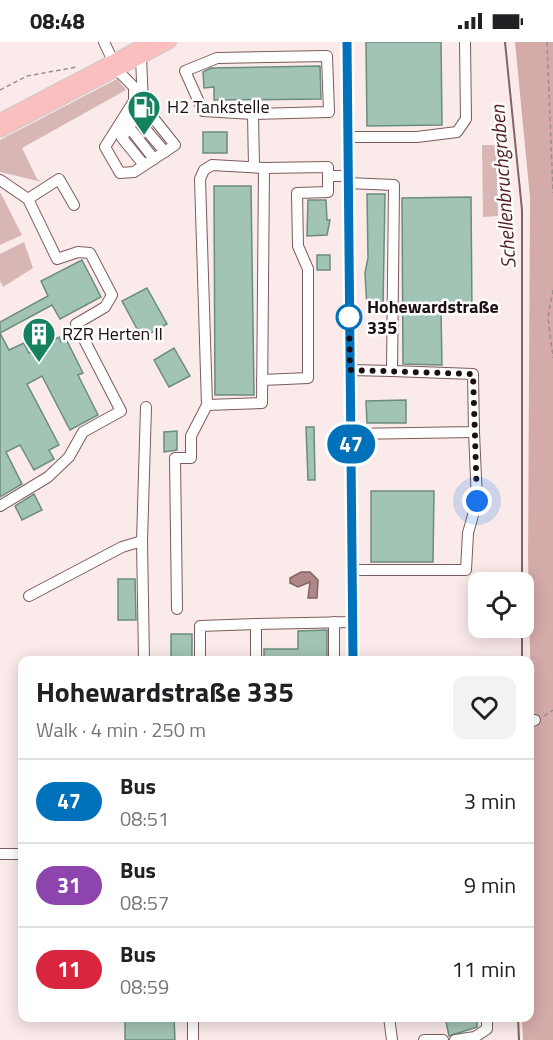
<!DOCTYPE html>
<meta charset="utf-8">
<style>
:root{--surface:#fff;--page:#f2f2f2;--text:#202124;--muted:#757577;--line:#e0e0e0}
body{margin:0;font-family:"Titillium Web",sans-serif;background:var(--page);color:var(--text);height:100vh;display:flex;flex-direction:column;font-size:22px;white-space:nowrap}
*{box-sizing:border-box;margin:0}
p{font-size:20px;color:var(--muted)}
.icon{flex:none;width:33px;height:33px;fill:none;stroke:currentColor;stroke-width:2;stroke-linecap:round;stroke-linejoin:round}
.map{position:relative;flex:1;overflow:hidden}
.drawer{position:absolute;left:18px;top:614px;width:516px;height:366px;display:flex;flex-direction:column;background:var(--surface);border-radius:12px;box-shadow:0 3px 15px #0003}
.drawer>*{flex:none}
.badge{padding:0 12px;border-radius:20px;font-size:21px;line-height:39px}
.fabs{position:absolute;left:468px;top:530px;display:grid;gap:12px}
.fabs a{display:grid;place-items:center;width:66px;height:66px;border-radius:12px;background:var(--surface);box-shadow:0 3px 15px #0003;font-size:30px}
.you{position:absolute;width:30px;height:30px;margin:-15px;border:4px solid #fff;border-radius:50%;background:#1a73e8;box-shadow:0 0 0 9px #1a73e833}
.map>.badge{position:absolute;translate:-50% -50%;box-shadow:0 0 0 3px #fff}
.round{display:grid;place-items:center;flex:none;width:63px;height:63px;border-radius:12px;background:var(--page)}
.summary{display:flex;align-items:center;justify-content:space-between;height:102px;padding:0 18px}
h1{font-size:28px;font-weight:700;line-height:45px}
ul{padding:0;list-style:none}
li{display:flex;align-items:center;gap:18px;height:84px;padding:0 18px;border-top:2px solid var(--line)}
li div{flex:1}
li b{display:block;font-size:22px}
li em{font-style:normal}
li .badge{min-width:66px;font-weight:700;text-align:center}
.status{display:flex;justify-content:space-between;align-items:center;height:42px;padding:0 30px;background:var(--surface);direction:ltr}
.status svg{height:16px;fill:currentColor}
.map>svg:first-child{display:block}
.green{fill:#d8b6b4}
.forest{fill:#d5abaa}
.water{fill:#ae8786;stroke:#826363;stroke-width:1.5}
.lines{fill:none;stroke-linecap:round;stroke-linejoin:round}
.stream{stroke:#826363;stroke-width:2}
.building{fill:#a2c4b4;stroke:#6c8c7d;stroke-width:1.5}
.minor-casing{stroke:#7c5c5b;stroke-width:12}
.major-casing{stroke:#cdcaca;stroke-width:14}
.path{stroke:#9c8e8d;stroke-width:1.5;stroke-dasharray:4.5 3;stroke-linecap:butt}
.minor{stroke:#fff;stroke-width:10}
.major{stroke:#fcbfbf;stroke-width:12}
.line-casing{stroke:#fff;stroke-width:14}
.line{stroke:#0072bc;stroke-width:9}
.walk{stroke:#1d1010;stroke-width:6;stroke-dasharray:0 10.8}
.stop-dot{fill:#fff;stroke:#0072bc;stroke-width:3}
.labels{text-anchor:middle;stroke-width:5;stroke-linejoin:round;paint-order:stroke}
.poi-label{font-size:18px;fill:#1d1010;stroke:#fcfcfc;text-anchor:start}
.stop-label{font-size:18px;font-weight:bold;fill:#1d1010;stroke:#fcfcfc;text-anchor:start}
.water-label{font-size:20px;font-style:italic;fill:#531e20;stroke:#fcfcfc}
</style>
<div class="status"><b>08:48</b><svg viewBox="0 0 49 12"><path d="M0 12V9h3v3zM5 12V6h3v6zM10 12V3h3v9zM15 12V0h3v12zM26 1h20v11H26zM47 4h2v5h-2z"/></svg></div>
<div class="map">
<svg width="553" height="998" viewBox="0 0 553 998">
<rect width="100%" height="100%" fill="#faebea"/>
<!-- green -->
<g class="green">
<polygon points="117,37 126,48 22,106 37,137 42,140 0,130 0,98"/>
<polygon points="482,103 496,103 498,174 483,175"/>
<polygon points="0,150 22,193 0,203"/>
<polygon points="24,200 33,226 3,245 0,239 0,212"/>
</g>
<!-- forest -->
<polygon class="forest" points="515,0 553,0 553,998 523,998 522,975 530,975 530,721 532,708 528,515 530,156"/>
<!-- water -->
<polygon class="water" points="301,530 310,530 318,538 317,556 308,556 310,540 298,545 290,541 290,536"/>
<g class="lines">
<!-- stream -->
<g class="stream">
<polyline points="505,0 522,168 522,540"/>
<polyline points="522,585 522,618"/>
<polyline points="518,975 519,998"/>
</g>
</g>
<!-- building -->
<g class="building">
<polygon points="366,0 441,0 442,83 367,84"/>
<polygon points="320,24 321,57 214,58 214,45 204,46 203,30 211,26"/>
<rect x="203" y="90" width="24" height="21"/>
<polygon points="214,144 251,144 254,353 215,353"/>
<polygon points="367,152 385,152 383,265 367,266 365,231 368,216"/>
<polygon points="471,155 472,270 441,270 442,323 403,322 402,156"/>
<polygon points="308,158 326,158 327,178 330,178 327,193 307,194"/>
<rect x="317" y="213" width="13" height="15"/>
<polygon points="82,218 101,255 60,277 52,263 0,291 9,308 24,301 29,311 59,295 61,300 66,297 83,331 78,333 98,373 70,388 42,334 27,342 59,403 49,408 54,417 34,428 20,403 6,410 22,442 0,455 0,280 48,254 41,239"/>
<polygon points="147,246 167,282 142,296 122,259"/>
<polygon points="174,306 190,334 169,345 154,318"/>
<polygon points="406,358 406,381 367,381 366,359"/>
<polygon points="306,385 314,385 315,438 308,438"/>
<polygon points="177,389 177,408 164,410 164,390"/>
<polygon points="371,449 434,449 433,520 371,520"/>
<polygon points="34,452 42,468 22,478 15,464"/>
<polygon points="118,537 135,537 136,578 118,578"/>
<polygon points="327,588 327,618 264,618 264,607 298,607 298,589"/>
<rect x="171" y="592" width="21" height="26"/>
<polygon points="125,975 174,975 175,998 125,998"/>
<polygon points="445,975 477,975 477,985 449,994"/>
</g>
<g class="lines">
<defs>
<g id="minor">
<polyline points="104,0 113,19"/>
<polyline points="347,0 353,618"/>
<polyline points="141,15 143,63 122,96 144,123"/>
<polyline points="117,28 134,45 134,59 105,105 120,131 134,130 175,103 143,63"/>
<polyline points="253,72 203,69 185,29 217,16 327,14 329,70 253,72 254,125"/>
<polyline points="135,75 165,110"/>
<polyline points="129,85 154,117"/>
<polyline points="348,95 417,95 457,90 466,77 465,0"/>
<polyline points="0,138 28,157 57,217 78,210 90,211 112,253 105,265 76,282 121,369 83,390 69,415 48,435 0,464"/>
<polyline points="348,141 394,143 392,329 350,328"/>
<polyline points="28,157 59,137 74,163"/>
<polyline points="262,338 308,336 308,227 298,204 297,151 328,150 328,134"/>
<polyline points="207,363 262,361 264,126"/>
<polyline points="351,392 474,390 473,332 392,329"/>
<polyline points="352,528 466,528 468,491 477,459 474,390"/>
<polyline points="29,554 122,505 142,499"/>
<polyline points="177,567 175,416 191,416 191,394 207,363 200,137 204,128 212,123 264,126 328,125 328,134 348,134"/>
<polyline points="334,580 334,618"/>
<polyline points="256,582 353,580"/>
<polyline points="144,618 142,499 146,365"/>
<polyline points="200,618 200,584 256,582 256,618"/>
<polyline points="530,680 535,678"/>
<polyline points="0,812 22,812"/>
<polyline points="193,975 193,998"/>
<polyline points="389,975 392,998"/>
<polyline points="424,998 443,998"/>
<polyline points="455,998 475,995 487,987 487,975"/>
</g>
<g id="major">
<polyline points="0,78 149,0"/>
<polyline points="0,89 170,0"/>
</g>
</defs>
<!-- minor casing -->
<use href="#minor" class="minor-casing"/>
<!-- major casing -->
<use href="#major" class="major-casing"/>
<!-- path -->
<g class="path">
<polyline points="547,0 553,151"/>
<polyline points="0,48 27,34 77,25"/>
<polyline points="553,248 548,275 553,316"/>
<polyline points="544,674 553,668"/>
</g>
<!-- minor -->
<use href="#minor" class="minor"/>
<!-- major -->
<use href="#major" class="major"/>
</g>
<g class="lines">
<defs>
<polyline id="line" points="347,0 353,618"/>
</defs>
<!-- line casing -->
<use href="#line" class="line-casing"/>
<!-- line -->
<use href="#line" class="line"/>
<!-- walk -->
<polyline class="walk" points="349,275 350,328 473,332 477,459"/>
</g>
<!-- icons -->
<defs>
<symbol id="fuel-pin" viewBox="-11 -11 22 30"><path d="M0 17L-7.5 6A9.5 9.5 0 1 1 7.5 6Z" fill="#15825f" stroke="#fcfcfc"/><path d="M-5.5-6h7V0h2V4h1.3V-2.5L3-4.5l.8-.8L6-3V5H2.5V1h-1V6h-7ZM-4.2-4.7v3.2H.2V-4.7Z" fill="#fff"/></symbol>
<symbol id="building-pin" viewBox="-11 -11 22 30"><path d="M0 17L-7.5 6A9.5 9.5 0 1 1 7.5 6Z" fill="#15825f" stroke="#fcfcfc"/><path d="M-4-6H4V6H1V3H-1V6H-4ZM-2.5-4.3h1.7v1.8h-1.7ZM.8-4.3h1.7v1.8H.8ZM-2.5-1h1.7V.8h-1.7ZM.8-1h1.7V.8H.8Z" fill="#fff"/></symbol>
</defs>
<g fill-rule="evenodd">
<use href="#fuel-pin" x="125" y="46" width="38" height="52"/>
<use href="#building-pin" x="20" y="273" width="38" height="52"/>
</g>
<!-- markers -->
<circle class="stop-dot" cx="349" cy="275" r="12"/>
<g class="labels">
<!-- poi labels -->
<g class="poi-label">
<text x="167" y="71">H2 Tankstelle</text>
<text x="62" y="298">RZR Herten II</text>
</g>
<!-- stop labels -->
<g class="stop-label">
<text x="367" y="271">Hohewardstraße<tspan x="367" dy="21">335</tspan></text>
</g>
<!-- water labels -->
<g class="water-label">
<text transform="translate(503 145) rotate(-94)" y="7">Schellenbruchgraben</text>
</g>
</g>
</svg>
<div class="fabs">
<a><svg class="icon" aria-label="locate" viewBox="0 0 24 24"><circle cx="12" cy="12" r="6"/><path d="M12 2v4M12 18v4M2 12h4M18 12h4"/></svg></a>
</div>
<div class="you" style="left:477px;top:459px"></div>
<b class="badge" style="left:351px;top:402px;background:#0072bc;color:#fff">47</b>
<section class="drawer">
<div class="summary"><div><h1>Hohewardstraße 335</h1><p>Walk · 4 min · 250 m</p></div><a class="round"><svg class="icon" aria-label="heart" viewBox="0 0 24 24"><path d="M12 20l-8-8c-3-5 5-10 8-4 3-6 11-1 8 4z"/></svg></a></div>
<ul>
<li><span class="badge" style="background:#0072bc;color:#fff">47</span><div><b>Bus</b><p>08:51</p></div><em>3 min</em></li>
<li><span class="badge" style="background:#8e44ad;color:#fff">31</span><div><b>Bus</b><p>08:57</p></div><em>9 min</em></li>
<li><span class="badge" style="background:#d7263d;color:#fff">11</span><div><b>Bus</b><p>08:59</p></div><em>11 min</em></li>
</ul>
</section>
</div>
